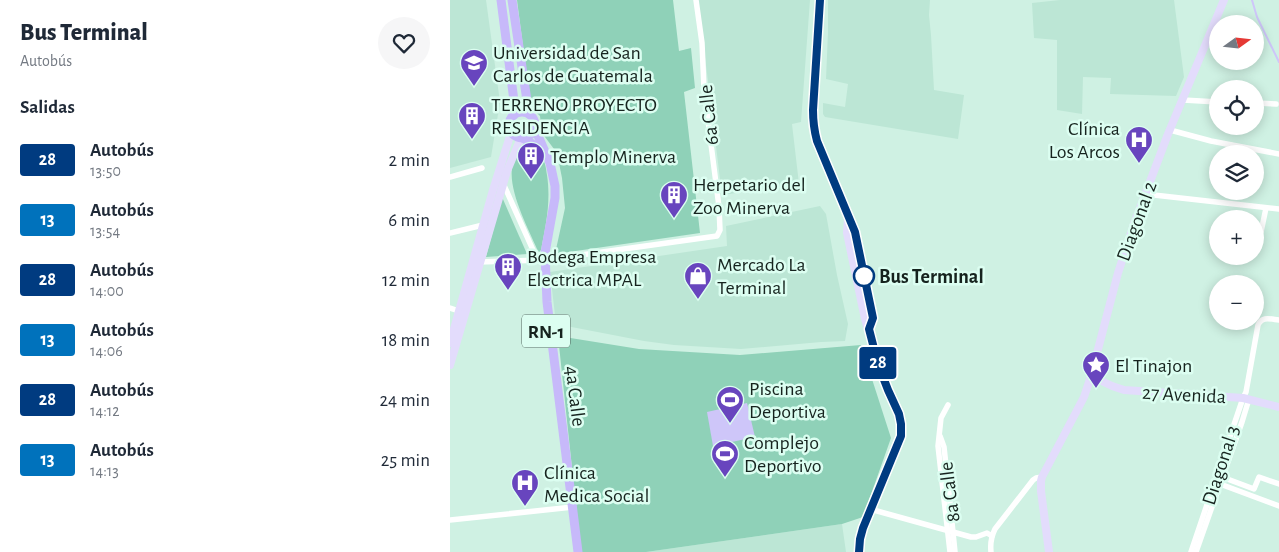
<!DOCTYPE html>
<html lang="es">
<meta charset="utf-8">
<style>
:root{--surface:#fff;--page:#f6f6f7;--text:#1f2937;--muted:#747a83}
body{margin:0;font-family:"Alegreya Sans",sans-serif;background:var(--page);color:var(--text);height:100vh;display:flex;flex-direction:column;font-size:19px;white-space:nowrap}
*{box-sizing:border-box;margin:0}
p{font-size:16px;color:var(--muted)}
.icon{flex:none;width:28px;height:28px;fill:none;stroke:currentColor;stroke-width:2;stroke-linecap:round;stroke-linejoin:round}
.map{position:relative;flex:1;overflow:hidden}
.drawer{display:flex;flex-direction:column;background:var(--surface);width:450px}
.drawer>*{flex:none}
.badge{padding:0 10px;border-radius:4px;font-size:18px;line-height:32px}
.needle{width:32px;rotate:75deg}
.buttons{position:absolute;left:759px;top:15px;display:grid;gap:10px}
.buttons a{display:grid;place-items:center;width:55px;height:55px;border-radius:50%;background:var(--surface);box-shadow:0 2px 12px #0003;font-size:25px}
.map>.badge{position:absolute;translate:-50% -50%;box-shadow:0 0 0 2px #fff}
h2{padding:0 20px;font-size:19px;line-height:45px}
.round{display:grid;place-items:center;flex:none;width:52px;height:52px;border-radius:26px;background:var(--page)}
.headline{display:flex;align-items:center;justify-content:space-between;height:85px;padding:0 20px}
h1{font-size:24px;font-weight:800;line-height:38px}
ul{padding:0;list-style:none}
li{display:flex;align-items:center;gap:15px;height:60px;padding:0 20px}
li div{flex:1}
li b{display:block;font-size:19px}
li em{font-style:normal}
li .badge{min-width:55px;font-weight:700;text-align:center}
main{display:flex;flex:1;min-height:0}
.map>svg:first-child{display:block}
.built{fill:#bce6d5}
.green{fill:#8fd1b8}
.water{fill:#cec6f9}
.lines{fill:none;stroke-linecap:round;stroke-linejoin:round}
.stream{stroke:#cec6f9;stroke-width:2}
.street{stroke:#fff;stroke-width:5.5}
.secondary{stroke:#e3dcfc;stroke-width:8}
.primary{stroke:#c7b9fa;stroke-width:9}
.line-casing{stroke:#fff;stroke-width:11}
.line{stroke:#003b80;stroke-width:8}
.stop-dot{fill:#fff;stroke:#003b80;stroke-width:2.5}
.labels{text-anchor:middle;stroke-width:5;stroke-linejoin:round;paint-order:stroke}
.shield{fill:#dcfef1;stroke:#51655d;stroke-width:1}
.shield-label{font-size:19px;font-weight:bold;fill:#16231e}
.poi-label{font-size:20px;fill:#16231e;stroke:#dcfef1;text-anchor:start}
.street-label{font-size:20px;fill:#16231e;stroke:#dcfef1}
.stop-label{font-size:20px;font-weight:bold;fill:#16231e;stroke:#dcfef1;text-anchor:start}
</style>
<main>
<section class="drawer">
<div class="headline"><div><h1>Bus Terminal</h1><p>Autobús</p></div><a class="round"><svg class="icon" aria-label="heart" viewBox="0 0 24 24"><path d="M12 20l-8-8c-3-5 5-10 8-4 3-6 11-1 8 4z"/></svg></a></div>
<h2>Salidas</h2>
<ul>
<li><span class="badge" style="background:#003b80;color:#fff">28</span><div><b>Autobús</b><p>13:50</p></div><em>2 min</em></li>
<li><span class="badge" style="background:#0072bc;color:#fff">13</span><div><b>Autobús</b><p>13:54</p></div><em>6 min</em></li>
<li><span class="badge" style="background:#003b80;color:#fff">28</span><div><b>Autobús</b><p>14:00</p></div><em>12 min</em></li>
<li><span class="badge" style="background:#0072bc;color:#fff">13</span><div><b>Autobús</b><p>14:06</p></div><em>18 min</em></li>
<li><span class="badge" style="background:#003b80;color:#fff">28</span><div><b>Autobús</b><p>14:12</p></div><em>24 min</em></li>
<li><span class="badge" style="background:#0072bc;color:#fff">13</span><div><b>Autobús</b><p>14:13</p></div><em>25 min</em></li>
</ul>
</section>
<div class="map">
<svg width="829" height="552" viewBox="0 0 829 552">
<rect width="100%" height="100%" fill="#cff1e3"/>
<!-- built -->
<g class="built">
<polygon points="0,0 36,0 50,102 41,157 0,168"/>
<polygon points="248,0 360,0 351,122 342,124 349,184 272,195"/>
<polygon points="378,0 480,0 479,15 481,35 484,90 514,95 508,139 375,117 373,114 373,103 395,107 398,84 376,79 378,32"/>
<polygon points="610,0 724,0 734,77 726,96 660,94 661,78 633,77 632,114 607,110 607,40 584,38 582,3"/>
<polygon points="370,206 376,214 387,275 398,324 395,341 371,342 291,349 224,345 194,341 106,324 100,272 277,246 276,226"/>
<polygon points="392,524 396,552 196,552"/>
</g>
<!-- green -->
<g class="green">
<polygon points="67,0 223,0 229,51 241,48 245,88 234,92 250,233 105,254 115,208 112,178 107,153 92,133 90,116 81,107"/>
<path d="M76 143C81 148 89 154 93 160 96 164 96 170 97 175 101 201 96 225 91 250L89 252 87 249C78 228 56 187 63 164 65 158 68 152 70 146Z"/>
<polygon points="52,197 77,254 36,257"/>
<polygon points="108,336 189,349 290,355 411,345 441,438 413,517 392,524 196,552 131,552"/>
</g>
<!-- water -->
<polygon class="water" points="297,403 305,437 263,446 257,412"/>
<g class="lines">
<!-- stream -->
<polyline class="stream" points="802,0 807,17 829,62"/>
<!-- street -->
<g class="street">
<polyline points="733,100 768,102"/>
<polyline points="805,103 826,104"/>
<polyline points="720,130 761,141 829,154"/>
<polyline points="0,177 32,168"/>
<polyline points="53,183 83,250 89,259"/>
<polyline points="695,194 829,209"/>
<polyline points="811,232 816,208"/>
<polyline points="0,233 33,225"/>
<polyline points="29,262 95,260 267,236 270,230 269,207 254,89 252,43 246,0"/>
<polyline points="0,308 12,312"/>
<polyline points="498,405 491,418 488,446 500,552"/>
<polyline points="490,436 494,447 499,493 505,552"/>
<polyline points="772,477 804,489 809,477 829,484"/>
<polyline points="770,484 829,506"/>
<polyline points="420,509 521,537 526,537 537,533 542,536"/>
<polyline points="0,520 123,507"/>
<path d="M541 552C540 543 541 537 545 529L583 480 586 478 592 477"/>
<path d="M741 552 793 398 796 392 808 325C812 316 820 319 829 320"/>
<polyline points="746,552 792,422 799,399"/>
</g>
<!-- secondary -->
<g class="secondary">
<polyline points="370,0 363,121 367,141 405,232 423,318 419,329"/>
<polyline points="398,217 397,233 415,319 428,364 441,398 449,413 451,424 451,436 413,528 410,539 409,552"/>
<polyline points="0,343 43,190 61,133"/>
<polyline points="0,365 57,171 71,138"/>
<polyline points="641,376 662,386 674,390 793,398 829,407"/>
<polyline points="599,552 591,491 591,481 592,477 634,397 641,376 668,273 684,224 718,134 774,0"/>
</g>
<!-- primary -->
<g class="primary">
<polyline points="51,0 64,101 64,110 63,116"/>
<polyline points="62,0 79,114"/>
<circle cx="72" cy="125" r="13"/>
<polyline points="85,129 100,163 105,186 105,198 95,253 97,302 128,552"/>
<path d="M73 138C82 143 87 147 93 156"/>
</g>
</g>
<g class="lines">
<defs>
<path id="line" d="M370 0 363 110C363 121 364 130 367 141L405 232 423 318 419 329 428 364 438 390 449 414 451 424V436L413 528 410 539 409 552"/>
</defs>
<!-- line casing -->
<use href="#line" class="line-casing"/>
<!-- line -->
<use href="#line" class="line"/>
</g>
<!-- icons -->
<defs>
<symbol id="university-pin" viewBox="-11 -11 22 30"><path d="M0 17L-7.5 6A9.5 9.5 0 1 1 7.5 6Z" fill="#6845be" stroke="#dcfef1"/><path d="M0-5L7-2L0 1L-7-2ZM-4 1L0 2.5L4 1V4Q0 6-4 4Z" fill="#fff"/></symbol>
<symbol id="building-pin" viewBox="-11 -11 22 30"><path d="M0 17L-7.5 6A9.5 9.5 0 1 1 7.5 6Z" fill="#6845be" stroke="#dcfef1"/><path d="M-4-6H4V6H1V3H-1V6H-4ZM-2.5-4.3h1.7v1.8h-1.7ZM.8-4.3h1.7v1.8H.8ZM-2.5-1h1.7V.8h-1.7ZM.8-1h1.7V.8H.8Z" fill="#fff"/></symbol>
<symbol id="hospital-pin" viewBox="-11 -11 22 30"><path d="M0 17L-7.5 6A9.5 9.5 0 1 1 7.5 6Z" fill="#6845be" stroke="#dcfef1"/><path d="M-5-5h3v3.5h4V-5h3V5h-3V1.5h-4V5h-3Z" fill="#fff"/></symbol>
<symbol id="shop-pin" viewBox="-11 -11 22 30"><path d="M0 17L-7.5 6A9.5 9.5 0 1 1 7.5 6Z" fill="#6845be" stroke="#dcfef1"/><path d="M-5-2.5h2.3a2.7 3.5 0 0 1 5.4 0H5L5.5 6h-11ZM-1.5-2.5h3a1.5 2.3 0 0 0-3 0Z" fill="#fff"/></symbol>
<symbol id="sight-pin" viewBox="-11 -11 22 30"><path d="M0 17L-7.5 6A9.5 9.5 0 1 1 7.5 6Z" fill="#6845be" stroke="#dcfef1"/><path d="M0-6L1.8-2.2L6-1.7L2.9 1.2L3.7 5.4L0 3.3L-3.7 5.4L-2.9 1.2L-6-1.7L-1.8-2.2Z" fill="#fff"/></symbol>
<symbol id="stadium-pin" viewBox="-11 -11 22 30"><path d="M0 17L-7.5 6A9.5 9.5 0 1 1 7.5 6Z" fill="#6845be" stroke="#dcfef1"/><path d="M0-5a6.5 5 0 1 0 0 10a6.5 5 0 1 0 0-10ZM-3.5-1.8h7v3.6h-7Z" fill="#fff"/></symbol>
</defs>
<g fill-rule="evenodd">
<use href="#university-pin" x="8" y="47" width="32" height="43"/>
<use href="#building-pin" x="6" y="100" width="32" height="43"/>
<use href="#hospital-pin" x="673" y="124" width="32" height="43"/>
<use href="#building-pin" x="65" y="140" width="32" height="43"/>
<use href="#building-pin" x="208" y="179" width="32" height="43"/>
<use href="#building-pin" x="42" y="251" width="32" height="43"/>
<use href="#shop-pin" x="232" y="260" width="32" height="43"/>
<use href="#sight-pin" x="630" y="349" width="32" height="43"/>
<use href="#stadium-pin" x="264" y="384" width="32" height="43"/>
<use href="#stadium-pin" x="259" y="438" width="32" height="43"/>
<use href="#hospital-pin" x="59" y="467" width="32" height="43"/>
</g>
<!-- markers -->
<circle class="stop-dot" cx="414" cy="276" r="10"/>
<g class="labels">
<!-- shield labels -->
<rect class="shield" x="72" y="314.5" width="48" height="33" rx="4"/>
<g class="shield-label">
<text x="96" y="338">RN-1</text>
</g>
<!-- poi labels -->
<g class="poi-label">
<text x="43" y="59">Universidad de San<tspan x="43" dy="23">Carlos de Guatemala</tspan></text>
<text x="41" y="111">TERRENO PROYECTO<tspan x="41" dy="23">RESIDENCIA</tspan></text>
<text x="670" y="135" text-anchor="end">Clínica<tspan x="670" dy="23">Los Arcos</tspan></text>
<text x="100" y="163">Templo Minerva</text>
<text x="243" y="191">Herpetario del<tspan x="243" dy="23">Zoo Minerva</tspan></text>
<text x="77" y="263">Bodega Empresa<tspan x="77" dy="23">Electrica MPAL</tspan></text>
<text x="267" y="271">Mercado La<tspan x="267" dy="23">Terminal</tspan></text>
<text x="665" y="372">El Tinajon</text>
<text x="299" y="395">Piscina<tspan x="299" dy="23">Deportiva</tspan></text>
<text x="294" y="449">Complejo<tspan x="294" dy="23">Deportivo</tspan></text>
<text x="94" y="479">Clínica<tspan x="94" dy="23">Medica Social</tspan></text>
</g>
<!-- street labels -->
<g class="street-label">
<text transform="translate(258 115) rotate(-96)" y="7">6a Calle</text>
<text transform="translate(686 221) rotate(-70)" y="7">Diagonal 2</text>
<text transform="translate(734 394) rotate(3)" y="7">27 Avenida</text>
<text transform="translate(126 396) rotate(83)" y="7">4a Calle</text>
<text transform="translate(770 465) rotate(-72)" y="7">Diagonal 3</text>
<text transform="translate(499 492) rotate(-97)" y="7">8a Calle</text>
</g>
<!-- stop labels -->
<g class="stop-label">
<text x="429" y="283">Bus Terminal</text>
</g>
</g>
</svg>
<div class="buttons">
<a><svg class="needle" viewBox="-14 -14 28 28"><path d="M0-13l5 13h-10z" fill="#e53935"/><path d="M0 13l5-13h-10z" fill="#747a83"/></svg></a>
<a><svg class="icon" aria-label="locate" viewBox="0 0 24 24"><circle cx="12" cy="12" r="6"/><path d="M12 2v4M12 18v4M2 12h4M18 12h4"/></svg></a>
<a><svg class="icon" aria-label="layers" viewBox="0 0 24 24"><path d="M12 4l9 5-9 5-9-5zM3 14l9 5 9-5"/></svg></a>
<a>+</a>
<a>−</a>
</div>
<b class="badge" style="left:428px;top:363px;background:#003b80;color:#fff">28</b>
</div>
</main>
